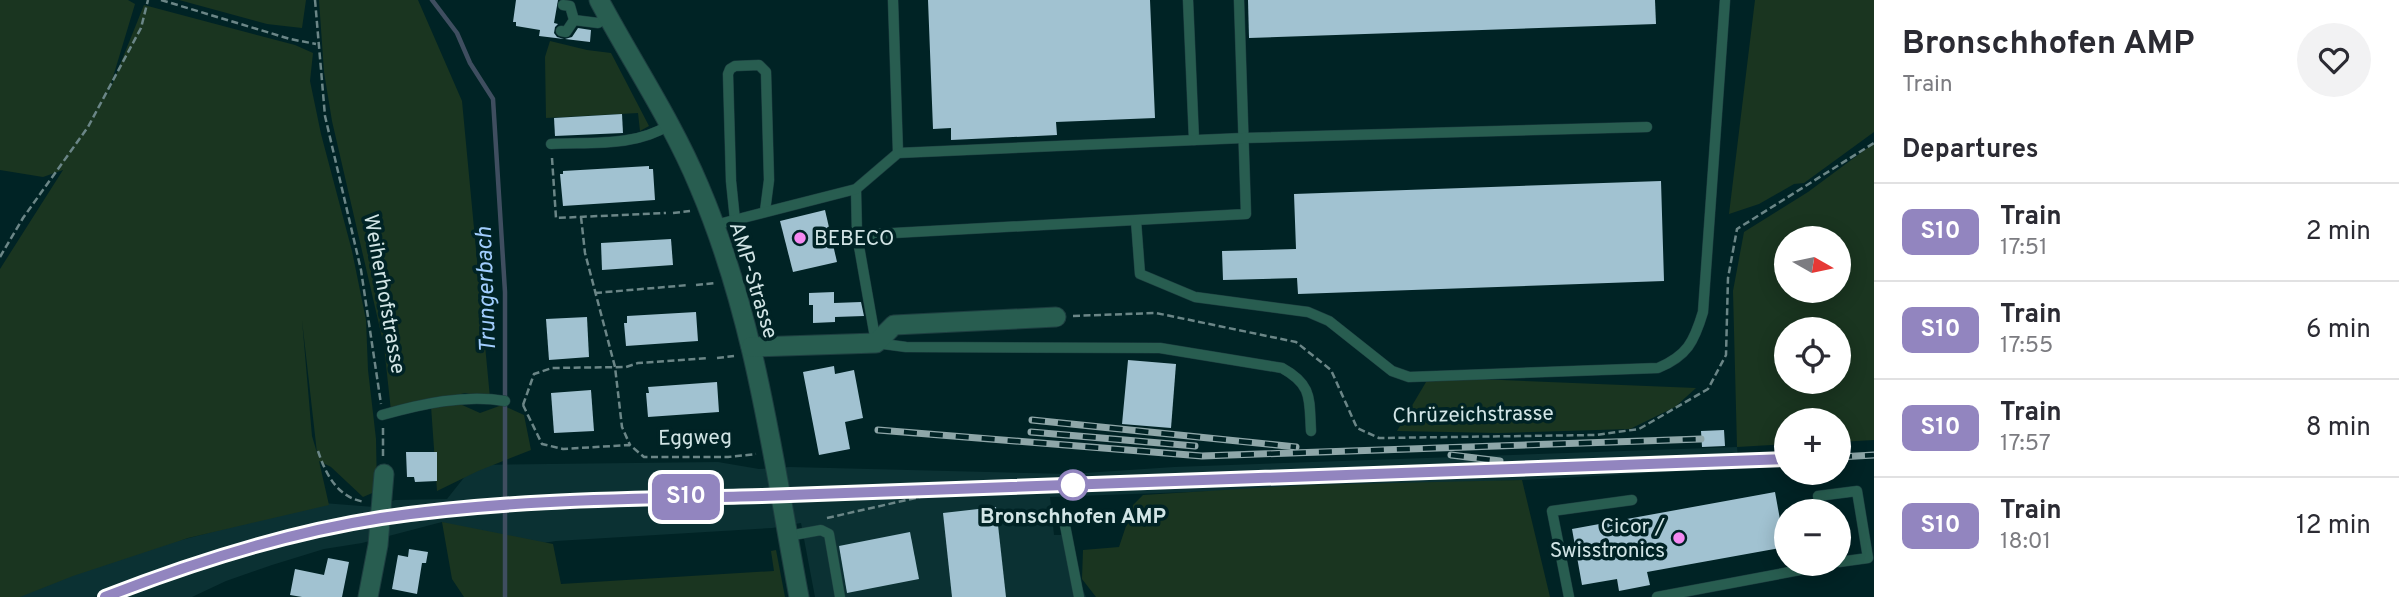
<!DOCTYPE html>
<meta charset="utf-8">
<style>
:root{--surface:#fff;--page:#f2f2f3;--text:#2b2b33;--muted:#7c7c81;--line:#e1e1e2}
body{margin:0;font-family:Overpass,sans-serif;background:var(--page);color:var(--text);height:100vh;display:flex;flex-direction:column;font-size:26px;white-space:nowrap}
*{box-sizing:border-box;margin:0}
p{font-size:23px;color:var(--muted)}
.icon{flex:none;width:38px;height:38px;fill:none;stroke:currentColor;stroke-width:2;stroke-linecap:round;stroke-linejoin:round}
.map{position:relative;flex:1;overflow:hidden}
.details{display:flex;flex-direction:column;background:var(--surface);width:525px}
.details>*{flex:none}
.badge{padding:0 14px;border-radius:10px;font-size:24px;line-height:46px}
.needle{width:46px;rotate:99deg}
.tools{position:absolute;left:1774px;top:226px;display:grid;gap:14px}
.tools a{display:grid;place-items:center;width:77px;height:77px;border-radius:50%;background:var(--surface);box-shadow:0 4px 18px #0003;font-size:35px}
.map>.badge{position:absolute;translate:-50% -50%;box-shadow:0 0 0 4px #fff}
h2{padding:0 28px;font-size:26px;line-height:63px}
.round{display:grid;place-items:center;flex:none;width:74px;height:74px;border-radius:37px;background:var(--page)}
.overview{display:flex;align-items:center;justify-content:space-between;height:119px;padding:0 28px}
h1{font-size:33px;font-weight:700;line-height:52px}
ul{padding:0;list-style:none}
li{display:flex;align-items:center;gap:21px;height:98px;padding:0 28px;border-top:2px solid var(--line)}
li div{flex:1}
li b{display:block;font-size:26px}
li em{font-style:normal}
li .badge{min-width:77px;font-weight:700;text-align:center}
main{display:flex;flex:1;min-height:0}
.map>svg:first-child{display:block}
.built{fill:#0b3133}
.green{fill:#1a3520;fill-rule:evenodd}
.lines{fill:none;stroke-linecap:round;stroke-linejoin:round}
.stream{stroke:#3f4e60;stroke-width:4.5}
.building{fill:#a1c2d1}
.service-casing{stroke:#1d3e40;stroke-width:11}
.minor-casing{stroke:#1d3e40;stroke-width:21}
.path{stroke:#6b8687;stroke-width:2.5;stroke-dasharray:7 3.5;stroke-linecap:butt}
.service{stroke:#285d50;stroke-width:10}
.minor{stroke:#285d50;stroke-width:19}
.rail-casing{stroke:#8fa7a9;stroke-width:7}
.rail{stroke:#002325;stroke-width:4.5;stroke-dasharray:13;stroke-linecap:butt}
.line-casing{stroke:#fff;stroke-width:16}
.line{stroke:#9285bf;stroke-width:10}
.poi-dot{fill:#f489f1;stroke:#002325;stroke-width:2.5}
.stop-dot{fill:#fff;stroke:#9285bf;stroke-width:3.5}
.labels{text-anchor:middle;stroke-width:7;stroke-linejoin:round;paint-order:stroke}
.poi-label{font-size:21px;fill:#d2e5e6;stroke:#002325;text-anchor:start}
.street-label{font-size:21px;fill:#d2e5e6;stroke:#002325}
.stop-label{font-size:21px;font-weight:bold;fill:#d2e5e6;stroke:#002325}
.water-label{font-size:23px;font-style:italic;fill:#a1cdfe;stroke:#002325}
</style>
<main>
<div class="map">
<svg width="1874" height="597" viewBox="0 0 1874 597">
<rect width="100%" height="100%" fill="#002325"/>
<!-- built -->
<polygon class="built" points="1737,447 1739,468 1522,480 1050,497 1054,535 1062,535 1086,597 815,597 801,523 772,528 556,541 510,548 442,522 362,543 324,549 272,565 226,581 192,597 18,597 93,563 323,503 374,507 395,500 447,499 474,465 718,462 759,469 790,467 1069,474 1174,467"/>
<!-- green -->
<g class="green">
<path d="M0 0H128L135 4 107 97 144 5 295 45 313 53 310 81 321 134 352 251 366 320 368 370 376 439 377 491 363 497 331 467 319 461 329 505 188 538 73 576 20 597H0V269L63 170 43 177 0 170ZM302 320 317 453 312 436Z"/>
<polygon points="179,0 306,0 302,28 267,24"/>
<polygon points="319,0 418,0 462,101 490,398 465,393 391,411 384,346 332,121 324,72"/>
<polygon points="1755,0 1874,0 1874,132 1804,183 1794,184 1759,204 1729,214"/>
<polygon points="550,41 587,50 611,53 649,126 640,131 638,113 546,118 545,57"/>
<path d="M1874 143V440L1839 442V420H1787V444L1737 447 1733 291 1744 232 1808 192ZM1787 238H1839V290H1787ZM1787 329H1839V382H1787Z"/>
<polygon points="1429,377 1696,388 1675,407 1630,429 1498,433 1397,431"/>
<polygon points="451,400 480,413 502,405 524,415 531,450 478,471 437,491 431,406"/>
<polygon points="1522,480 1550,597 1096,597 1082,579 1083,550 1119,547 1133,505 1143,495 1306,485"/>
<polygon points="442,522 553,544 561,584 774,571 771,551 776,550 785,597 464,597 452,579"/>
</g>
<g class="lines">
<!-- stream -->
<polyline class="stream" points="432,0 457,33 470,63 493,99 505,292 505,597"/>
</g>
<!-- building -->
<g class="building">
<polygon points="516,0 558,0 554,23 558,24 555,27 554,33 557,37 564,39 539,36 540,30 516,26 516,22 513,22"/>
<polygon points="928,0 1150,0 1155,118 1056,122 1057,135 951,140 951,128 933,129"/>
<polygon points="1248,0 1655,0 1656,24 1249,38"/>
<polygon points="578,28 591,30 590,42 565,39 572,37"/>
<polygon points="622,114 623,133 555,136 554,118"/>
<polygon points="649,166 649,169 653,169 655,200 563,206 560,174 563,174 563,171"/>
<polygon points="1661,181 1664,281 1298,294 1297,278 1223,280 1222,251 1296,249 1294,194"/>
<polygon points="825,210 837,262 793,272 780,221"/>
<polygon points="671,239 673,265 602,270 601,243"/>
<polygon points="834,292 834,303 861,302 864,316 835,317 835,322 813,323 813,305 809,305 809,293"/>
<polygon points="696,312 698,341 626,346 624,323 627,323 627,316"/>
<polygon points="587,317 589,357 549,360 546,319"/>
<polygon points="1128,360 1176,364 1171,428 1122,424"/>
<polygon points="834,366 835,374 854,370 863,418 845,422 850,449 819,455 803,372"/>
<polygon points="717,382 719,412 648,417 646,393 649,393 648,387"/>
<polygon points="591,390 594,431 554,433 551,393"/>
<polygon points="1724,430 1725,446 1702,447 1701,431"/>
<polygon points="406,452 437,452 437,481 415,482 414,477 407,477"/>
<polygon points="1775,492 1785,547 1647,572 1650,585 1619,591 1617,579 1582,585 1572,529"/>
<polygon points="996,507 1006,597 952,597 943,513"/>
<polygon points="910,532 919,579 847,593 839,546"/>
<polygon points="409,549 428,552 426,563 422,563 417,594 392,589 398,555 408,557"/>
<polygon points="328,558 349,562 342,597 302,597 290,595 295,569 324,575"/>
</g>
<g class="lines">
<defs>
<g id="service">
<polyline points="893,0 898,153"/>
<polyline points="1188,0 1194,140"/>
<polyline points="574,20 598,23 608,17"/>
<polyline points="561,31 566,32 574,20 570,6 563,5"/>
<path d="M551 144C591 142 635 147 669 125"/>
<polyline points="856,189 857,235 1246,214 1239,0"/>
<polyline points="735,220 731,181 728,74 730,69 735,66 759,65 766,72 769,180 765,211"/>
<path d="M1136 221 1140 274 1195 297 1308 312 1329 321 1392 371 1409 377 1658 368C1687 356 1694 342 1703 312L1725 0"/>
<polyline points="715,225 856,189 898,153 1243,138 1647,127"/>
<path d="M857 235 876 343 906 347 1160 348 1282 368C1313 385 1309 399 1311 431"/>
<path d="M382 415C421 404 465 394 505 401"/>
<polyline points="1821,511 1818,496 1857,491 1868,558 1839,562"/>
<polyline points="1063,515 1079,597"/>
<polyline points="788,536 821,530 829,534 840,597"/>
<polyline points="1569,597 1552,511 1632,500"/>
<polyline points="1657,597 1832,564"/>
</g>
<g id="minor">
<path d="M599 0C632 62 672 121 699 186 755 317 773 459 799 597"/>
<polyline points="751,347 876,343 894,325 1056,317"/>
<polyline points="368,597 378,545 384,474"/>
</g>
</defs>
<!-- service casing -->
<use href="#service" class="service-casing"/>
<!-- minor casing -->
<use href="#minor" class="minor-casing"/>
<!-- path -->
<g class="path">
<polyline points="161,0 290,39 316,44"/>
<polyline points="315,0 325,116 361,270 381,404"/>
<polyline points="552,158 556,218 666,213"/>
<polyline points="673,213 690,211"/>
<polyline points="581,217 585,253 615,367 622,427 630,445"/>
<polyline points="0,257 23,218 88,127 141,28 148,0"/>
<polyline points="696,285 715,283"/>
<polyline points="595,293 689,285"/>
<polyline points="1073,316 1156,313 1296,342 1331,370 1357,428 1379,438 1596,435 1639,429 1708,389 1726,355 1728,278 1737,229 1874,143"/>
<polyline points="717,358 734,356"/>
<polyline points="523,405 542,444 563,449 630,445 644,457 728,457 756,454"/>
<polyline points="523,405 534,374 552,368 626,367 638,363 709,358"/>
<polyline points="383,428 383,456"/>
<path d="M318 451C326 475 338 498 365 502"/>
<polyline points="827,518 920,497"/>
</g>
<!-- service -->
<use href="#service" class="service"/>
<!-- minor -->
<use href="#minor" class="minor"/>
<defs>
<g id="rail">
<polyline points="1032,420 1296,447"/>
<polyline points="878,430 1202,456 1701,439"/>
<polyline points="1031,432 1195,446"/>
<polyline points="1451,455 1500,461"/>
<polyline points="1839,457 1874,455"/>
<path d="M105 597C194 562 285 533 381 518 507 498 635 498 763 496L1787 459"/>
</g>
</defs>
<!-- rail casing -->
<use href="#rail" class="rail-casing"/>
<!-- rail -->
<use href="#rail" class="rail"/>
</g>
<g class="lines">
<defs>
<path id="line" d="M105 597C194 562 285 533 381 518 507 499 635 499 762 496L1787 459"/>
</defs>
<!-- line casing -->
<use href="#line" class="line-casing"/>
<!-- line -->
<use href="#line" class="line"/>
</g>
<!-- markers -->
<g class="poi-dot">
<circle cx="800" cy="238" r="7"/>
<circle cx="1679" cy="538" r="7"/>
</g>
<circle class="stop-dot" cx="1073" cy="485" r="14"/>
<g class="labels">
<!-- poi labels -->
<g class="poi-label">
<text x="814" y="245">BEBECO</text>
<text x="1665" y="533" text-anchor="end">Cicor /<tspan x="1665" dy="24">Swisstronics</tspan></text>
</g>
<!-- street labels -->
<g class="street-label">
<text transform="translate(754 280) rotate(73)" y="7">AMP-Strasse</text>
<text transform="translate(385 294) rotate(80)" y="7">Weiherhofstrasse</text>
<text transform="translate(1473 414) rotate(-1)" y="7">Chrüzeichstrasse</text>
<text transform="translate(695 437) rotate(-1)" y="7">Eggweg</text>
</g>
<!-- stop labels -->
<g class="stop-label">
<text x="1073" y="523">Bronschhofen AMP</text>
</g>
<!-- water labels -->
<g class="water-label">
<text transform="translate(485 290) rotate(-92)" y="8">Trungerbach</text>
</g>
</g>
</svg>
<div class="tools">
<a><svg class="needle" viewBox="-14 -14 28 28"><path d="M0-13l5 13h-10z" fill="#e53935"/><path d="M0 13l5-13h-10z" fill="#7c7c81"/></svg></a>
<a><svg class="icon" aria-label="locate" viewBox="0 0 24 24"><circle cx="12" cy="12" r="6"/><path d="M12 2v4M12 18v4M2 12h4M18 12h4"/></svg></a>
<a>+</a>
<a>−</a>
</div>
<b class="badge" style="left:686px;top:497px;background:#9285bf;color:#fff">S10</b>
</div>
<section class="details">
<div class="overview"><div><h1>Bronschhofen AMP</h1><p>Train</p></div><a class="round"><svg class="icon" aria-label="heart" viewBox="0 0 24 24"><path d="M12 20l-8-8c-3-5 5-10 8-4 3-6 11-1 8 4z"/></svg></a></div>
<h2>Departures</h2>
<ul>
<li><span class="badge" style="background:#9285bf;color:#fff">S10</span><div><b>Train</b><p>17:51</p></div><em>2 min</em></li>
<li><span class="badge" style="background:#9285bf;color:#fff">S10</span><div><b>Train</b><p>17:55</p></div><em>6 min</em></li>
<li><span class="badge" style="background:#9285bf;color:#fff">S10</span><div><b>Train</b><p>17:57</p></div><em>8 min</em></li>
<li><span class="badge" style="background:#9285bf;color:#fff">S10</span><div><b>Train</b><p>18:01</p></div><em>12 min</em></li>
</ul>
</section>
</main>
